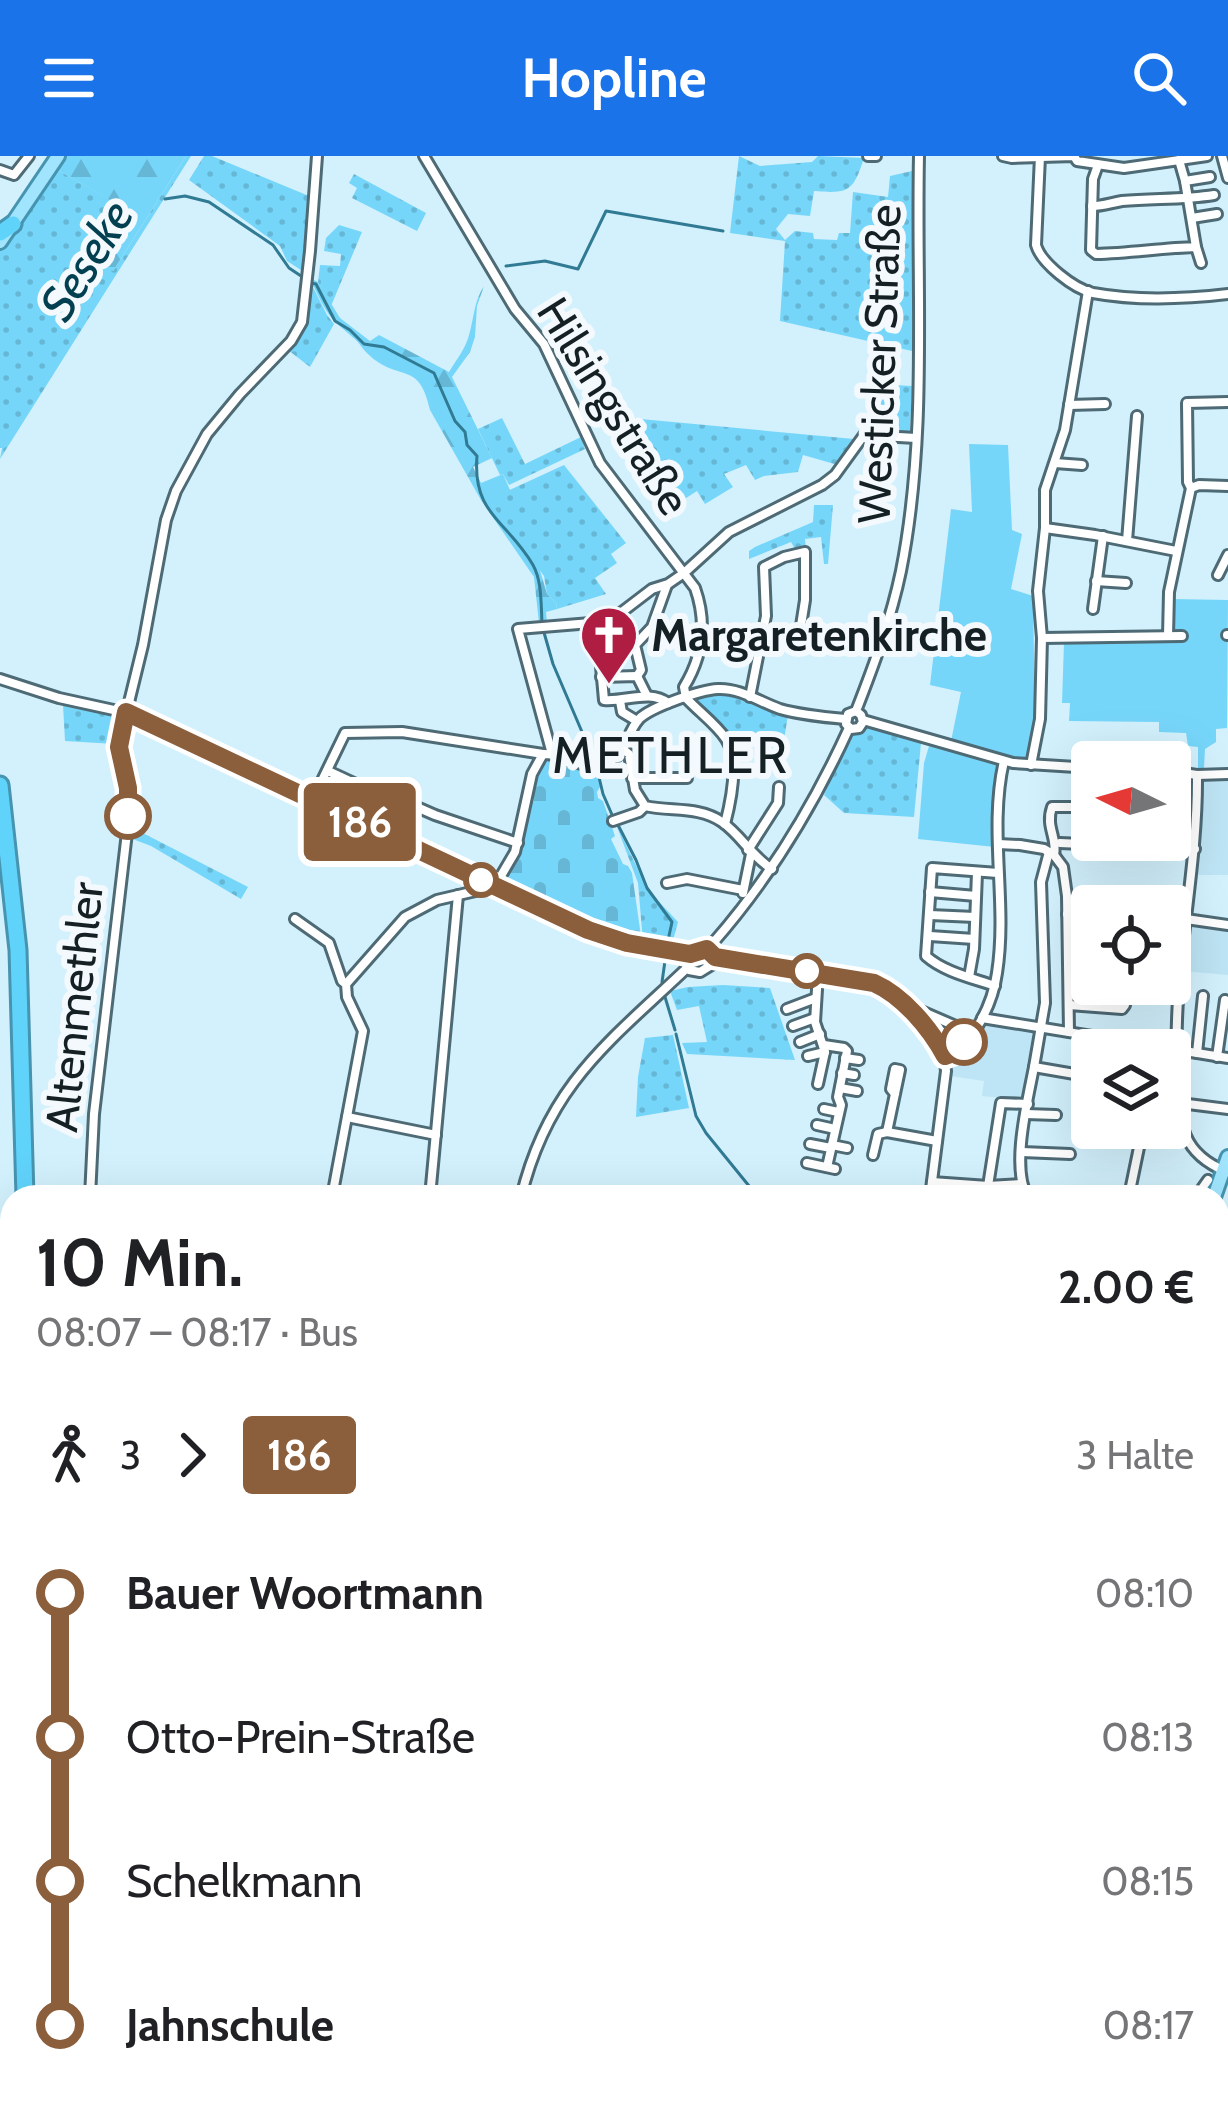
<!DOCTYPE html>
<html lang="de">
<meta charset="utf-8">
<style>
:root{--surface:#fff;--page:#f2f2f2;--text:#202124;--muted:#757577;--accent:#1a73e8}
body{margin:0;font-family:Cabin,sans-serif;background:var(--page);color:var(--text);height:100vh;display:flex;flex-direction:column;font-size:45px;white-space:nowrap}
*{box-sizing:border-box;margin:0}
p{font-size:39px;color:var(--muted)}
.icon{flex:none;width:66px;height:66px;fill:none;stroke:currentColor;stroke-width:2;stroke-linecap:round;stroke-linejoin:round}
.map{position:relative;flex:1;overflow:hidden}
.panel{position:absolute;left:0px;top:1029px;width:1230px;height:936px;display:flex;flex-direction:column;background:var(--surface);border-radius:36px 36px 0 0;box-shadow:0 12px 48px #0002}
.panel>*{flex:none}
.badge{padding:0 24px;border-radius:9px;font-size:42px;line-height:78px}
.needle{width:78px;rotate:275deg}
.tools{position:absolute;left:1071px;top:585px;display:grid;gap:24px}
.tools a{display:grid;place-items:center;width:120px;height:120px;border-radius:12px;background:var(--surface);box-shadow:0 12px 48px #0002;font-size:60px}
.map>.badge{position:absolute;translate:-50% -50%;box-shadow:0 0 0 6px #fff}
.legs{display:flex;align-items:center;gap:18px;height:132px;padding:0 36px;font-size:39px}
.legs p{margin-inline-start:auto}
.summary{display:flex;align-items:center;justify-content:space-between;height:204px;padding:0 36px}
h1{font-size:66px;font-weight:800;line-height:90px}
ul{padding:0 36px;list-style:none}
li{display:flex;align-items:center;gap:42px;height:144px;font-size:45px}
li i{display:grid;place-items:center;width:18px;height:100%;margin:0 15px;background:currentColor}
li i::after{content:'';width:30px;height:30px;margin:-15px;border:9px solid;border-radius:50%;background:var(--surface)}
li p{margin-inline-start:auto}
li:first-child i{background:linear-gradient(#0000 50%,currentColor 0)}
li:last-child i{background:linear-gradient(currentColor 50%,#0000 0)}
header{display:flex;justify-content:space-between;align-items:center;height:156px;padding:0 36px;background:var(--accent);color:#fff;font-size:54px;font-weight:800}
.map>svg:first-child{display:block}
.built{fill:#bee5f5}
.grass{fill:url(#grass-dots)}
.forest{fill:url(#forest-firs)}
.cemetery{fill:url(#cemetery-stones)}
.pitch{fill:#76d6f9}
.lines{fill:none;stroke-linecap:round;stroke-linejoin:round}
.stream{stroke:#307a93;stroke-width:3}
.minor-casing{stroke:#4e6a75;stroke-width:14}
.major-casing{stroke:#4694b0;stroke-width:18}
.highway-casing{stroke:#4694b0;stroke-width:21}
.minor{stroke:#fff;stroke-width:8}
.major{stroke:#a0e5fd;stroke-width:12}
.highway{stroke:#60d3fb;stroke-width:15}
.line-1-casing{stroke:#fff;stroke-width:27}
.line-1{stroke:#8b5e3c;stroke-width:18}
.stop-1-dot{fill:#fff;stroke:#8b5e3c;stroke-width:6}
.labels{text-anchor:middle;stroke-width:12;stroke-linejoin:round;paint-order:stroke}
.street-label{font-size:45px;fill:#152025;stroke:#f3f9fc}
.poi-label{font-size:45px;font-weight:bold;fill:#152025;stroke:#f3f9fc;text-anchor:start}
.water-label{font-size:48px;font-style:italic;fill:#013f51;stroke:#f3f9fc}
.quarter-label{font-size:51px;letter-spacing:3px;fill:#152025;stroke:#f3f9fc}
</style>
<header><svg class="icon" aria-label="menu" viewBox="0 0 24 24"><path d="M4 6h16M4 12h16M4 18h16"/></svg>Hopline<svg class="icon" aria-label="search" viewBox="0 0 24 24"><circle cx="10" cy="10" r="6"/><path d="M15 15l6 6"/></svg></header>
<div class="map">
<svg width="1228" height="1965" viewBox="0 0 1228 1965">
<defs>
<pattern id="grass-dots" width="8" height="8" patternUnits="userSpaceOnUse" patternTransform="scale(3)"><rect width="8" height="8" fill="#76d6f9"/><path d="M2 2h.1M6 6h.1" fill="none" stroke="#65b7d5" stroke-width="1.8" stroke-linecap="round"/></pattern>
<pattern id="forest-firs" width="22" height="20" patternUnits="userSpaceOnUse" patternTransform="scale(3)"><rect width="22" height="20" fill="#76d6f9"/><path d="M5 1l3.5 6h-7zM16 11l3.5 6h-7z" fill="#65b7d5"/></pattern>
<pattern id="cemetery-stones" width="16" height="16" patternUnits="userSpaceOnUse" patternTransform="scale(3)"><rect width="16" height="16" fill="#76d6f9"/><path d="M2 7V4a2 2 0 0 1 4 0v3zM10 15v-3a2 2 0 0 1 4 0v3z" fill="#65b7d5"/></pattern>
</defs>
<rect width="100%" height="100%" fill="#d2f1fd"/>
<!-- built -->
<g class="built">
<polygon points="1202,620 1228,621 1228,719 1193,719"/>
<polygon points="1188,767 1228,776 1228,819 1183,815"/>
<polygon points="986,865 1034,874 1023,944 982,940 984,925 950,920 953,904"/>
</g>
<!-- grass -->
<g class="grass">
<polygon points="186,0 191,0 0,303 2,292 0,292 0,93 37,45 56,13 116,47 113,115"/>
<polygon points="204,0 212,0 309,40 304,116 287,105 280,90 189,24"/>
<path d="M739 0 760 10 812 6 818 0 864 2C853 35 850 38 814 35L810 60 788 58 776 73 785 84 795 75 813 77 814 83 837 84 839 77H850L853 36 888 41 890 20 912 15V195L780 165 785 85 730 77Z"/>
<polygon points="354,18 426,57 417,75 352,42 357,32 349,27"/>
<polygon points="339,69 362,76 331,150 318,126 320,109 340,110 341,98 324,95 326,82"/>
<polygon points="309,129 313,131 327,159 334,168 310,211 288,194 306,164"/>
<polygon points="892,229 912,230 910,278 864,276 858,279"/>
<polygon points="598,259 854,283 838,309 803,299 798,316 764,320 755,324 746,309 724,318 733,331 705,348 697,335 683,344 675,334 661,343"/>
<polygon points="502,262 525,308 581,281 585,293 509,329 503,318 500,319 478,273"/>
<polygon points="564,309 626,387 611,398 617,407 595,422 606,438 557,453 556,447 547,438 544,420 488,344"/>
<polygon points="814,349 833,349 828,408 824,408 821,381 805,383 806,393 796,395 791,386 749,403 749,395 755,391 813,366"/>
<polygon points="717,534 740,539 788,559 782,596 764,588 732,585 696,544 696,541"/>
<polygon points="63,549 119,560 115,588 65,585"/>
<polygon points="871,570 921,587 914,661 844,657 824,639 851,579"/>
<polygon points="616,668 648,734 678,766 672,788 643,786 638,727"/>
<polygon points="131,671 248,731 241,743 151,690 130,682"/>
<polygon points="723,829 770,832 795,904 687,898 682,887 707,886 699,850 677,854 670,835 688,831"/>
<polygon points="673,879 689,952 636,961 638,921 645,882"/>
</g>
<!-- forest -->
<g class="forest">
<polygon points="63,0 186,0 113,115 86,100 115,47 56,13"/>
<path d="M310 122 318 126 340 162 370 185 379 179 449 216C456 204 466 192 469 179 474 162 474 145 484 130L477 150 475 181 470 196 452 221 492 302 473 311 481 327 503 318 510 334 489 345 539 411 547 438 556 447 557 453 546 456 547 467H539L534 421 481 344 430 254C419 203 399 227 369 199 364 195 361 189 356 184 331 162 329 163 314 131L309 129Z"/>
<polygon points="1218,1414 1228,1415 1228,1825 1218,1821"/>
<polygon points="0,1788 12,1788 12,1953 39,1953 40,1965 0,1965"/>
</g>
<!-- cemetery -->
<path class="cemetery" d="M546 600 598 611 600 631 597 636 598 642 603 645 615 680 611 683 623 708 628 710 632 717 642 787 606 778 502 730C522 690 526 645 540 603Z"/>
<!-- pitch -->
<g class="pitch">
<polygon points="969,288 1008,289 1012,374 1022,378 1011,433 1033,440 1035,561 1026,602 1015,604 997,601 995,691 918,683 924,607 929,590 949,595 961,536 930,529 951,353 972,356"/>
<polygon points="1172,443 1228,444 1227,572 1216,573 1216,586 1205,593 1204,612 1198,612 1198,591 1188,590 1186,577 1159,576 1159,566 1069,565 1070,547 1062,547 1064,486 1170,483"/>
</g>
<g class="lines">
<!-- stream -->
<g class="stream">
<polyline points="165,43 185,40 209,46 273,89 289,112 304,122"/>
<polyline points="506,110 545,105 578,113 606,55 723,75"/>
<path d="M311 127 316 128 335 165 350 174 364 188 384 191 434 217 455 265 465 276 467 289 477 300C472 359 508 365 533 409 542 425 541 449 542 467"/>
<polyline points="543,473 553,508 594,604"/>
<polyline points="597,613 603,638 613,661"/>
<polyline points="618,669 636,704 647,732 672,766 667,789"/>
<polyline points="662,826 666,798"/>
<polyline points="665,841 675,874"/>
<polyline points="676,878 696,960 706,977 758,1041"/>
<polyline points="1218,1130 1228,1128"/>
<polyline points="1219,1517 1228,1518"/>
<polyline points="0,1776 12,1774"/>
<polyline points="1219,1827 1228,1831"/>
<polyline points="643,1953 646,1965"/>
</g>
<defs>
<g id="minor">
<path d="M424 0 515 153 544 188 600 307 695 432C707 466 703 500 684 531L686 542"/>
<polyline points="868,0 876,0"/>
<polyline points="1003,0 1012,2 1074,0 1077,5 1124,12 1207,0"/>
<path d="M1040 0 1036 89C1041 107 1074 133 1093 137 1136 145 1185 143 1228 138"/>
<polyline points="1222,0 1228,22"/>
<path d="M1098 9 1093 23 1091 94 1096 98C1131 97 1162 92 1196 91L1185 25 1179 4"/>
<polyline points="0,14 14,19 29,0"/>
<polyline points="1185,25 1210,21"/>
<path d="M1092 50C1103 50 1110 47 1122 45 1153 42 1183 44 1214 39"/>
<polyline points="1192,62 1217,58"/>
<polyline points="1196,91 1201,107"/>
<polyline points="1069,249 1105,248"/>
<polyline points="1055,307 1082,309"/>
<polyline points="1191,332 1188,326 1187,247 1228,246"/>
<polyline points="1045,372 1095,379 1176,395"/>
<polyline points="1127,385 1137,260"/>
<polyline points="1218,419 1228,399"/>
<polyline points="1096,425 1126,427"/>
<polyline points="1093,453 1103,380"/>
<path d="M597 466 604 544C626 546 650 533 668 547"/>
<polyline points="1227,479 1228,479"/>
<polyline points="1168,480 1169,436 1191,332 1199,329 1228,330"/>
<polyline points="1042,482 1182,480"/>
<polyline points="637,520 641,514 635,489 652,471 667,429"/>
<polyline points="601,521 637,520 647,540"/>
<polyline points="0,523 59,542 132,558 588,774 627,787 690,798"/>
<polyline points="750,541 766,460 764,411 784,401 805,396 805,444 800,476 765,474"/>
<path d="M686 542C699 556 716 568 726 583 740 604 731 645 725 668"/>
<polyline points="620,545 622,556 637,565"/>
<path d="M856 555 861 559 863 566 859 572 851 573 846 568 848 558 856 555C874 509 891 463 901 415 928 279 916 137 919 0"/>
<polyline points="863,564 1013,607 1092,612"/>
<path d="M624 594 629 598 635 634 645 650C671 656 699 650 722 666 741 679 751 700 772 713"/>
<polyline points="552,598 518,473 603,466 614,462 652,433 668,428 684,417 729,376 822,329 835,319 864,279 916,282"/>
<polyline points="1031,609 1040,563 1042,482 1038,435 1045,372 1045,334 1065,274 1088,135"/>
<polyline points="328,615 384,641"/>
<polyline points="1170,615 1197,619 1228,618"/>
<path d="M1197 619C1198 721 1170 822 1178 925 1179 942 1179 963 1186 980 1193 997 1210 1009 1227 1016"/>
<polyline points="632,622 687,622"/>
<polyline points="313,643 345,577 402,576 543,598"/>
<polyline points="403,645 435,659 518,687"/>
<polyline points="613,665 639,656 645,650"/>
<polyline points="1060,687 1195,693"/>
<polyline points="998,688 1020,689 1044,693 1054,699 1063,711 1067,740 1069,876"/>
<polyline points="748,694 778,647 779,631"/>
<polyline points="1049,696 1041,726 1045,847 1034,911 1092,921"/>
<path d="M1054 699C1058 682 1045 671 1052 651H1092"/>
<polyline points="667,727 687,723 743,734"/>
<path d="M495 730 515 696 532 618 543 598C561 597 578 612 597 609 629 604 623 581 639 563 651 551 700 534 718 533 740 532 760 546 780 553 801 559 823 561 845 563"/>
<polyline points="930,736 976,740"/>
<polyline points="743,737 751,698"/>
<polyline points="1067,758 1092,758"/>
<polyline points="930,759 975,761"/>
<polyline points="295,763 329,787 342,825 346,828 347,841 363,875 332,1041"/>
<polyline points="1186,763 1228,769"/>
<polyline points="930,780 974,783"/>
<path d="M707 793 714 799 713 808 700 816 689 814 686 809 688 800 699 793H707L713 787C770 722 813 651 849 572"/>
<path d="M715 801 874 827C903 840 944 883 946 915L930 1041"/>
<polyline points="1068,806 1092,806"/>
<polyline points="818,817 815,866 825,896 818,928"/>
<polyline points="969,821 974,793 977,717"/>
<polyline points="346,828 405,761 437,744 480,734 487,727"/>
<path d="M995 830C972 822 944 816 926 800L932 712 998 717"/>
<polyline points="1069,849 1122,853 1125,849 1125,828"/>
<polyline points="914,852 972,877"/>
<polyline points="787,853 816,842"/>
<polyline points="982,862 1228,902"/>
<polyline points="793,870 815,862"/>
<polyline points="800,886 820,878"/>
<polyline points="824,889 844,892 847,895 838,941 841,949 827,1011"/>
<polyline points="1197,897 1203,840"/>
<polyline points="808,900 825,896"/>
<path d="M945 900C974 890 993 846 997 817 1008 747 988 674 1004 605"/>
<polyline points="1217,901 1225,844"/>
<polyline points="845,902 859,904"/>
<polyline points="842,917 854,919"/>
<polyline points="840,932 857,935"/>
<polyline points="895,938 891,933 895,913 900,914 887,976 937,985"/>
<polyline points="1180,947 1228,953"/>
<polyline points="824,953 838,956"/>
<polyline points="1026,958 1056,959"/>
<polyline points="347,961 436,979"/>
<polyline points="817,969 835,973"/>
<polyline points="1094,973 1143,976"/>
<polyline points="810,988 831,992"/>
<polyline points="832,989 847,992"/>
<polyline points="1022,996 1070,998"/>
<polyline points="873,999 878,978 887,976"/>
<polyline points="807,1007 835,1013"/>
<polyline points="932,1026 988,1030 1022,1028"/>
<polyline points="988,1030 1001,947 1028,948"/>
<path d="M90 1041 94 958 128 668C130 636 119 613 120 583L143 489 166 364 176 335 207 278 240 238 291 185 302 166 310 95 317 0"/>
<polyline points="430,1041 458,739"/>
<path d="M521 1041C548 929 609 886 687 812"/>
<path d="M1028 1041C1010 1013 1028 943 1034 911"/>
<polyline points="1114,1041 1123,1040 1130,1035 1143,972"/>
<polyline points="1196,1041 1208,1024"/>
<polyline points="1228,1066 1222,1105 1228,1104"/>
<polyline points="0,1307 10,1307"/>
<polyline points="0,1785 12,1785"/>
<polyline points="1218,1821 1228,1825"/>
<polyline points="223,1953 224,1965"/>
<polyline points="605,1953 609,1965"/>
<polyline points="464,1965 465,1953"/>
<polyline points="742,1965 742,1953"/>
</g>
<g id="major">
<polyline points="0,86 58,0"/>
<polyline points="1214,1041 1228,1001"/>
<polyline points="0,1237 12,1236"/>
</g>
<g id="highway">
<polyline points="0,77 13,68"/>
<polyline points="0,629 18,794 25,1041"/>
<polyline points="46,1953 47,1965"/>
</g>
</defs>
<!-- minor casing -->
<use href="#minor" class="minor-casing"/>
<!-- major casing -->
<use href="#major" class="major-casing"/>
<!-- highway casing -->
<use href="#highway" class="highway-casing"/>
<!-- minor -->
<use href="#minor" class="minor"/>
<!-- major -->
<use href="#major" class="major"/>
<!-- highway -->
<use href="#highway" class="highway"/>
</g>
<g class="lines">
<defs>
<path id="line-1" d="M128 660V632L119 591 126 556 588 774 627 787 690 798 707 793 715 801 874 827C903 840 930 872 945 900L956 896 964 886"/>
</defs>
<!-- line-1 casing -->
<use href="#line-1" class="line-1-casing"/>
<!-- line-1 -->
<use href="#line-1" class="line-1"/>
</g>
<!-- icons -->
<defs>
<symbol id="church-pin" viewBox="-11 -11 22 30"><path d="M0 17L-7.5 6A9.5 9.5 0 1 1 7.5 6Z" fill="#b01d42" stroke="#f3f9fc"/><path d="M-1.2-6h2.4v3.5h3.3v2.4h-3.3V6h-2.4V-.1h-3.3v-2.4h3.3Z" fill="#fff"/></symbol>
</defs>
<g fill-rule="evenodd">
<use href="#church-pin" x="576" y="446" width="66" height="90"/>
</g>
<!-- markers -->
<g class="stop-1-dot">
<circle cx="128" cy="660" r="21"/>
<circle cx="481" cy="724" r="15"/>
<circle cx="807" cy="815" r="15"/>
<circle cx="964" cy="886" r="21"/>
</g>
<g class="labels">
<!-- street labels -->
<g class="street-label">
<text transform="translate(879 208) rotate(-88)" y="16">Westicker Straße</text>
<text transform="translate(614 250) rotate(58)" y="16">Hilsingstraße</text>
<text transform="translate(74 851) rotate(-84)" y="16">Altenmethler</text>
</g>
<!-- poi labels -->
<g class="poi-label">
<text x="651" y="495">Margaretenkirche</text>
</g>
<!-- water labels -->
<g class="water-label">
<text transform="translate(86 104) rotate(-58)" y="17">Seseke</text>
</g>
<!-- quarter labels -->
<g class="quarter-label">
<text x="671" y="617">METHLER</text>
</g>
</g>
</svg>
<div class="tools">
<a><svg class="needle" viewBox="-14 -14 28 28"><path d="M0-13l5 13h-10z" fill="#e53935"/><path d="M0 13l5-13h-10z" fill="#757577"/></svg></a>
<a><svg class="icon" aria-label="locate" viewBox="0 0 24 24"><circle cx="12" cy="12" r="6"/><path d="M12 2v4M12 18v4M2 12h4M18 12h4"/></svg></a>
<a><svg class="icon" aria-label="layers" viewBox="0 0 24 24"><path d="M12 4l9 5-9 5-9-5zM3 14l9 5 9-5"/></svg></a>
</div>
<b class="badge" style="left:360px;top:666px;background:#8b5e3c;color:#fff">186</b>
<section class="panel">
<div class="summary"><div><h1>10 Min.</h1><p>08:07 – 08:17 · Bus</p></div><b>2.00 €</b></div>
<div class="legs"><svg class="icon" aria-label="walk" viewBox="0 0 24 24"><circle cx="13" cy="4" r="2"/><path d="M13 8l-2 6 4 7M11 14l-3 7M7 12l3-4h3l4 4"/></svg>3<svg class="icon" aria-label="forward" viewBox="0 0 24 24"><path d="M9 5l7 7-7 7"/></svg><b class="badge" style="background:#8b5e3c;color:#fff">186</b><p>3 Halte</p></div>
<ul>
<li><i style="color:#8b5e3c"></i><b>Bauer Woortmann</b><p>08:10</p></li>
<li><i style="color:#8b5e3c"></i><span>Otto-Prein-Straße</span><p>08:13</p></li>
<li><i style="color:#8b5e3c"></i><span>Schelkmann</span><p>08:15</p></li>
<li><i style="color:#8b5e3c"></i><b>Jahnschule</b><p>08:17</p></li>
</ul>
</section>
</div>
